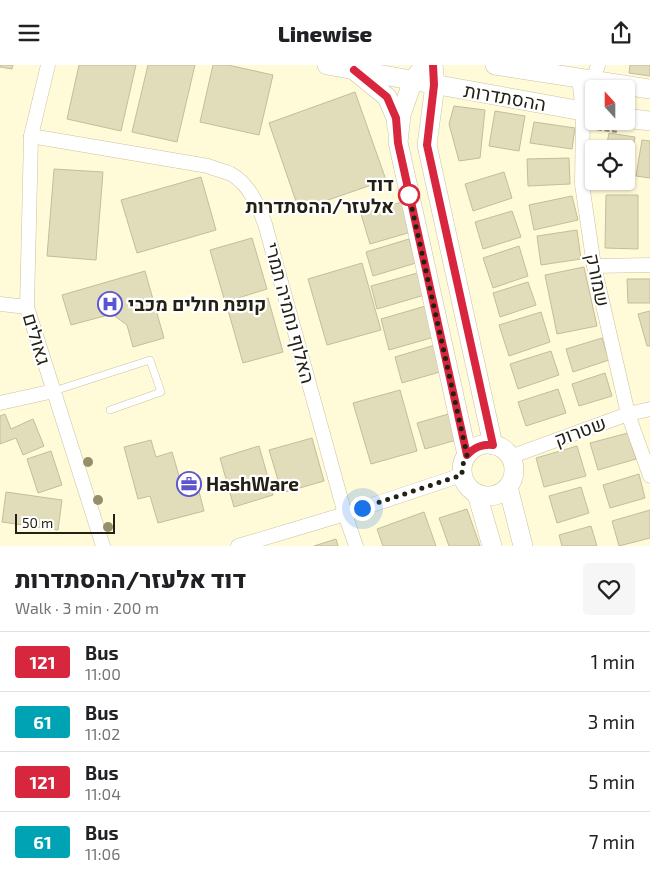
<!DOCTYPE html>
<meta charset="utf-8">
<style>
:root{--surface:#fff;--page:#f6f6f6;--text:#202124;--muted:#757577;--line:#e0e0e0}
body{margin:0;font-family:"Exo 2",Heebo,sans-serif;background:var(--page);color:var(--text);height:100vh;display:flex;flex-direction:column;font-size:19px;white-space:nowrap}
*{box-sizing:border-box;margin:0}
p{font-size:16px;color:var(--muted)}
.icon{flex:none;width:28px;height:28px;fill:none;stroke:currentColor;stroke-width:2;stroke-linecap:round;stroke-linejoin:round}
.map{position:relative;height:481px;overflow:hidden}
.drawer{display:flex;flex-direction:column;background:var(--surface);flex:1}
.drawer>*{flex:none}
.badge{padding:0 10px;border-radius:4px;font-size:18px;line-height:32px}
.needle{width:32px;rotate:339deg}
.controls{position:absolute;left:585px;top:15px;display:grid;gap:10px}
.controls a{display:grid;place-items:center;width:50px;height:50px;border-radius:5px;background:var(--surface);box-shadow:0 1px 4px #0004;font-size:25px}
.scale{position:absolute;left:15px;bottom:12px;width:100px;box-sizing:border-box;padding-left:5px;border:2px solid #232114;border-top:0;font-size:14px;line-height:18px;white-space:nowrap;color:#232114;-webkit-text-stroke:4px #fff;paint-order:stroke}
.you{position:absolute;width:25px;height:25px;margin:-12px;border:4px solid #fff;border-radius:50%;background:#1a73e8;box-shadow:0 0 0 8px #1a73e833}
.map>.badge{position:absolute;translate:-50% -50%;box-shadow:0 0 0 2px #fff}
.round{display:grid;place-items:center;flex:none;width:52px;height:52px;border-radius:5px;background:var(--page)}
.headline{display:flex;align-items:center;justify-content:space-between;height:85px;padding:0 15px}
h1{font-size:24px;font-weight:800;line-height:38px}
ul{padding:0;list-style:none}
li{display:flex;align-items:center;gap:15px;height:60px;padding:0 15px;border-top:1px solid var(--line)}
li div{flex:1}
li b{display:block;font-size:19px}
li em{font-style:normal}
li .badge{min-width:55px;font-weight:700;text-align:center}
header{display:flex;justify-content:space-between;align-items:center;height:65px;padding:0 15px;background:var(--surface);font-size:22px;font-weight:800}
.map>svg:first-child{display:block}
.building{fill:#e1dcba;stroke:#c2bd9c}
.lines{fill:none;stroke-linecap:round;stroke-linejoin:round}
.lane-casing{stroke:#c8c3a2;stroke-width:8}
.street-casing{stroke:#c8c3a2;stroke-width:15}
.secondary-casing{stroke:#c8c3a2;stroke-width:20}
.path{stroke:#9b987f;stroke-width:2.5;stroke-dasharray:5 2.5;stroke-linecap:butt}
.lane{stroke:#fff;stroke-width:7}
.street{stroke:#fff;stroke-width:14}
.secondary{stroke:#fff;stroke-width:19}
.tree{fill:#95906a}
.line-casing{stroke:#fff;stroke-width:11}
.line{stroke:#d7263d;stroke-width:8}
.walk{stroke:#232114;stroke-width:5;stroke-dasharray:0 9}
.stop-dot{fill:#fff;stroke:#d7263d;stroke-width:2.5}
.labels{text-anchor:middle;stroke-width:4.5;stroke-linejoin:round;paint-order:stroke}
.street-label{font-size:19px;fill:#232114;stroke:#fff}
.stop-label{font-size:19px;font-weight:bold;fill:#232114;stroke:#fff;text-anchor:end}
.poi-label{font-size:19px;font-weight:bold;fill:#232114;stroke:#fff;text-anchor:start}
</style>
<header><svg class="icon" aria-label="menu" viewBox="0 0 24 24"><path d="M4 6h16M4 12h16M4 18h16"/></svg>Linewise<svg class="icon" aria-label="share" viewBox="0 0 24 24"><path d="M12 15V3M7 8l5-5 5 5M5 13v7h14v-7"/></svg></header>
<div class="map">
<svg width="650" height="481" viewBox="0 0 650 481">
<rect width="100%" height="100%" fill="#fffad8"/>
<!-- building -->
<g class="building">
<polygon points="0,0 13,0 12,4 0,2"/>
<polygon points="79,0 136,0 121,66 67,54"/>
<polygon points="148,0 195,0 177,77 132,67"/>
<polygon points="213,0 228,0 273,10 259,70 200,57"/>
<polygon points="630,0 650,0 650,11 629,8"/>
<polygon points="355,27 386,115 299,145 269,58"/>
<polygon points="454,41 485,45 480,93 459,96 449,59"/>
<polygon points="495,46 525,51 519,86 489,81"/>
<polygon points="534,57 575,63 572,84 530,78"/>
<polygon points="609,68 635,72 628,113 626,112 626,84 606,84"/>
<polygon points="642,75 650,76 650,113 636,111"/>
<polygon points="569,93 570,119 528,121 527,94"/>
<polygon points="54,104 103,107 96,195 47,191"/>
<polygon points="504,107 512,133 473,146 465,119"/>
<polygon points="201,112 216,165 137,188 121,135"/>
<polygon points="606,130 638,130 638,184 605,183"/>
<polygon points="572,131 578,155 534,165 529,140"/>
<polygon points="402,137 411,167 370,179 361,149"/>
<polygon points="512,146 521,172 483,184 475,157"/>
<polygon points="577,165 581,194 541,200 537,171"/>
<polygon points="252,173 267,224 225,237 210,185"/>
<polygon points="409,174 416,198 373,211 366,187"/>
<polygon points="519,181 528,211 493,223 483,193"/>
<polygon points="362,198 381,265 327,280 308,214"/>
<polygon points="584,202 597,261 557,269 545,210"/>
<polygon points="145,206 164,273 133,282 127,260 112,249 71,260 62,230"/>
<polygon points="421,207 428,229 377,244 371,221"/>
<polygon points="627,214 650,214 650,238 628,238"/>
<polygon points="528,217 536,240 500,252 493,228"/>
<polygon points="268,233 283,287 243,298 228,245"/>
<polygon points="429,240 438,271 389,285 381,254"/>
<polygon points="650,246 650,281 647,281 638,249"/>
<polygon points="541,247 550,277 509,291 499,260"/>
<polygon points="602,273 609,295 573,307 566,284"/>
<polygon points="435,280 443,306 402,318 395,292"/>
<polygon points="551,286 559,310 518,324 510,299"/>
<polygon points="605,308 612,331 579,341 572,319"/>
<polygon points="558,324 566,348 526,361 518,337"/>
<polygon points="400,325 417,386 371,399 353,338"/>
<polygon points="452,348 460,374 425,384 417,358"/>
<polygon points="5,349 11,364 33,354 44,381 23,390 16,373 0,379 0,351"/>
<polygon points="628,368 636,394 598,405 590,378"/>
<polygon points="312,373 324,416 282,428 269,385"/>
<polygon points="151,375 156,392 172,387 179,411 194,407 204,446 158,458 150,431 138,434 124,382"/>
<polygon points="259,381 273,430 234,442 220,393"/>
<polygon points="577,381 586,411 544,422 536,393"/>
<polygon points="51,386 62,420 38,428 27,394"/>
<polygon points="639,409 645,433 610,443 603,420"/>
<polygon points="581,422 589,448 557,458 549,431"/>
<polygon points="6,427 62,435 58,465 2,457"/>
<polygon points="467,444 480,481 449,481 439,453"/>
<polygon points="650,445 650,473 619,481 612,456"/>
<polygon points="424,447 436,481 383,481 377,464"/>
<polygon points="591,461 597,481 562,481 559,470"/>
<polygon points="336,474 338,481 314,481"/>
</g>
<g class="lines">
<defs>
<polyline id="lane" points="54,326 150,295 161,327 110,345"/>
<g id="street">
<polyline points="48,0 31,71 27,242 103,481"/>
<polyline points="579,13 583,47 582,119 594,201 628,349 650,411"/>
<polyline points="594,24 593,16 598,0"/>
<path d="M31 71 208 101C215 104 224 106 231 109 249 119 258 140 265 159L345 449 356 481"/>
<polyline points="594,201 650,200"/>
<polyline points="0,239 27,242"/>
<polyline points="0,338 54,326"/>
<polyline points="510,392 628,349 650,344"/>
<polyline points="238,481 345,449 462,410"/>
</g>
<g id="secondary">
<polyline points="327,0 594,48"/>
<polyline points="425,0 413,15 401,50 398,77 467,390"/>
<polyline points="433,0 435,20 427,80 493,380"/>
<polyline points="495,0 650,24"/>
<polyline points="355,6 387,32 396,53 397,63"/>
<polyline points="626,53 650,56"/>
<circle cx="488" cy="405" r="26"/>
<polyline points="508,422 523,481"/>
<polyline points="477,429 492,481"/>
</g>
</defs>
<!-- lane casing -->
<use href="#lane" class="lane-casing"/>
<!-- street casing -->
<use href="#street" class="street-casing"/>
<!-- secondary casing -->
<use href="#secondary" class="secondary-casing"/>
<!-- path -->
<polyline class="path" points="597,64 618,67"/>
<!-- lane -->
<use href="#lane" class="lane"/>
<!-- street -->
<use href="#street" class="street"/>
<!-- secondary -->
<use href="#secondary" class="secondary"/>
</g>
<!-- trees -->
<g class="tree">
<circle cx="88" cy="397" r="5"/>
<circle cx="98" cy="435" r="5"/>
<circle cx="108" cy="462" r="5"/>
</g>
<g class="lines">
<defs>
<path id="line" d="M354 5 387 32 396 53 398 78 467 390C475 382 482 379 493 380L427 80 434 20 433 0"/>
</defs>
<!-- line casing -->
<use href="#line" class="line-casing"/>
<!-- line -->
<use href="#line" class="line"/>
<!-- walk -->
<path class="walk" d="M362 443 462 410C462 402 463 397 467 390L409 130"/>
</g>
<!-- icons -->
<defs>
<symbol id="hospital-ring" viewBox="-11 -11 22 22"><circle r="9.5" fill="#fff" stroke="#5c56ce" stroke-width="1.5"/><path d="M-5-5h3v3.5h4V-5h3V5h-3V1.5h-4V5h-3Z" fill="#5c56ce"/></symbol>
<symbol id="office-ring" viewBox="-11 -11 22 22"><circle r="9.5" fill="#fff" stroke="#5c56ce" stroke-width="1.5"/><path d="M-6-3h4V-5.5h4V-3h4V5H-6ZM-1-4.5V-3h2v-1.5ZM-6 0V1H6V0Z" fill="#5c56ce"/></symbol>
</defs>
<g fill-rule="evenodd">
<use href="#hospital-ring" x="96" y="225" width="28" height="28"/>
<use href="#office-ring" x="175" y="405" width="28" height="28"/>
</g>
<!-- markers -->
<circle class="stop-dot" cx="409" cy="130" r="10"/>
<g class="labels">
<!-- street labels -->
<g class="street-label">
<text transform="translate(505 32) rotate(10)" y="7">ההסתדרות</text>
<text transform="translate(598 215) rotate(78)" y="7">שמורק</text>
<text transform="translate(290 248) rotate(75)" y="7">האלוף נחמיה תמרי</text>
<text transform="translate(37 274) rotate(73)" y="7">גאולים</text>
<text transform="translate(580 366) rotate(-20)" y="7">שטרוק</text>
</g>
<!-- stop labels -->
<g class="stop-label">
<text x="394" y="126">דוד<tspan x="394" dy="22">אלעזר/ההסתדרות</tspan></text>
</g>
<!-- poi labels -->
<g class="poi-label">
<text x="128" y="246">קופת חולים מכבי</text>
<text x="206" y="426">HashWare</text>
</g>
</g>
</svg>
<div class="controls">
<a><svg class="needle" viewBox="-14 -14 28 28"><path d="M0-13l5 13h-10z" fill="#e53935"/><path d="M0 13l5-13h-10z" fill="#757577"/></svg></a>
<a><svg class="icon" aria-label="locate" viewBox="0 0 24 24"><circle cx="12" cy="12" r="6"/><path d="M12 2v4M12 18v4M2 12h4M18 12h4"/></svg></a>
</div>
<div class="scale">50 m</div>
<div class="you" style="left:362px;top:443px"></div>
</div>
<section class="drawer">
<div class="headline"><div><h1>דוד אלעזר/ההסתדרות</h1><p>Walk · 3 min · 200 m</p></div><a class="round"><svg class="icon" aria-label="heart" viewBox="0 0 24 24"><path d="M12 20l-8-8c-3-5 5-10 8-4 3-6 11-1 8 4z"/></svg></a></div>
<ul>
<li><span class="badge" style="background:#d7263d;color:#fff">121</span><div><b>Bus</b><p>11:00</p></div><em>1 min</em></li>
<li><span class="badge" style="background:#00a3b4;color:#fff">61</span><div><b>Bus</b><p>11:02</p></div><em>3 min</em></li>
<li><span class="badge" style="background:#d7263d;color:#fff">121</span><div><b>Bus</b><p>11:04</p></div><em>5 min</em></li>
<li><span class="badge" style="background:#00a3b4;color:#fff">61</span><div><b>Bus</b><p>11:06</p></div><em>7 min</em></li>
</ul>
</section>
